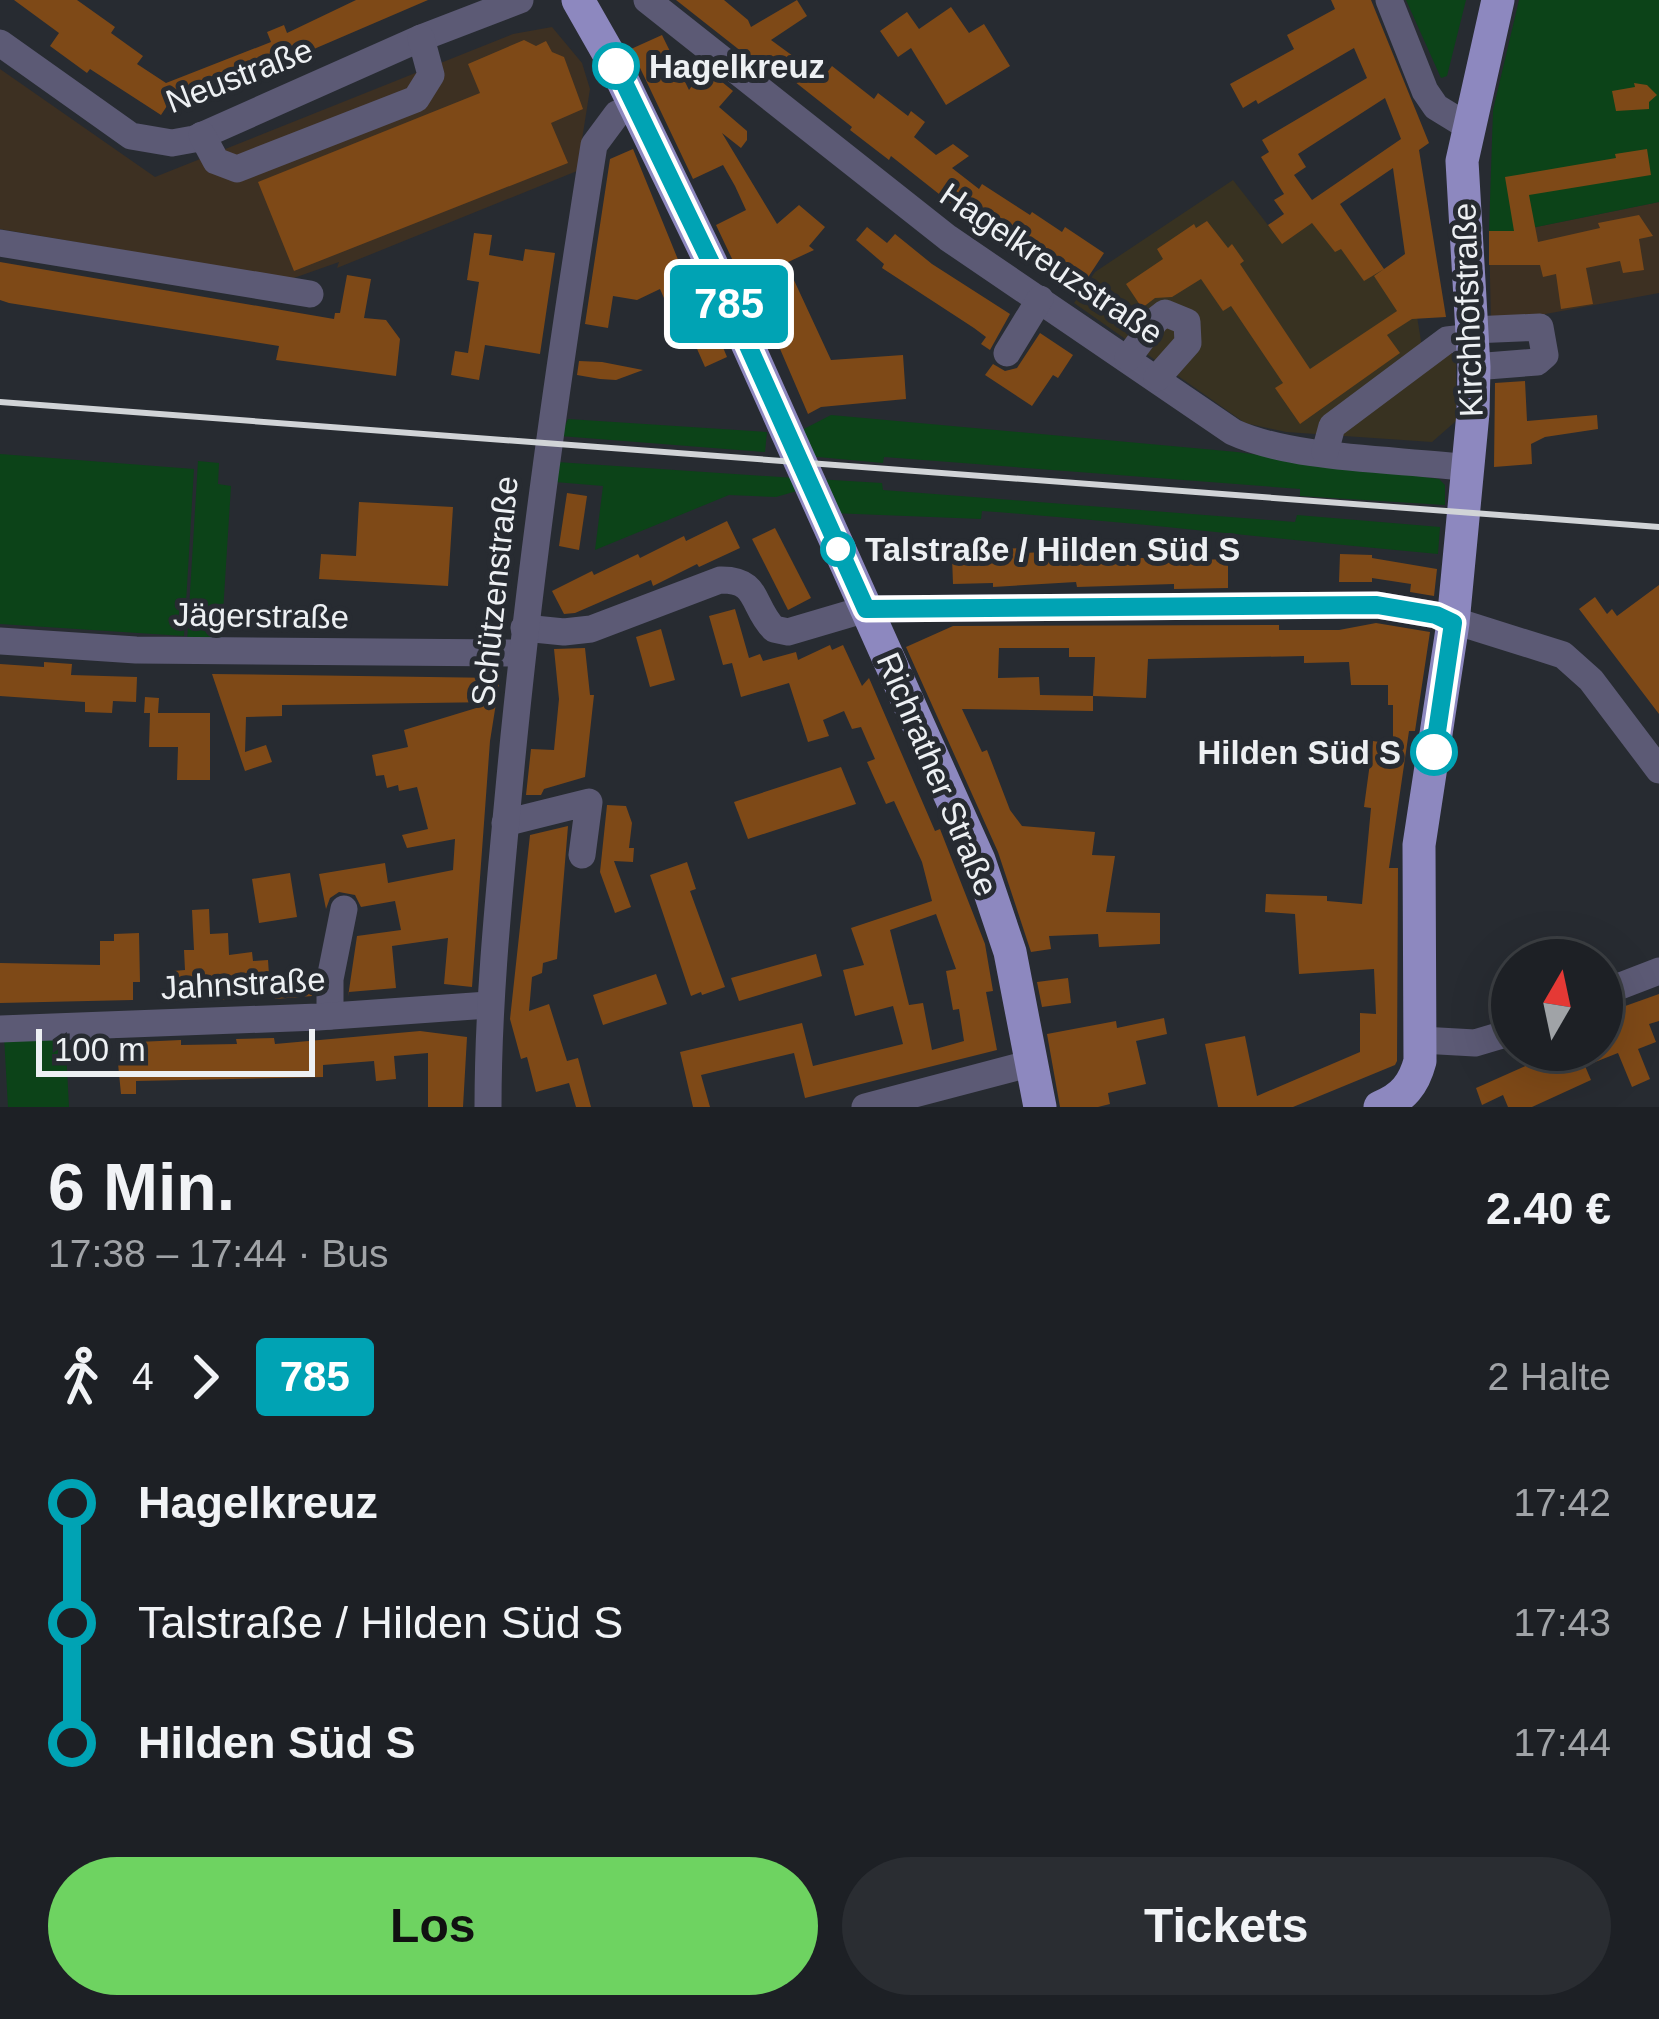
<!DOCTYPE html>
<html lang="de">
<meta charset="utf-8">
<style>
:root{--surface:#1d2025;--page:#2a2d32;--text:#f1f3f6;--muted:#a0a3a7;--line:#3b3e42;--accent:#6ed361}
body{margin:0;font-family:Helvetica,sans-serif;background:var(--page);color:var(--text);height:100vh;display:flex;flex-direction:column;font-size:45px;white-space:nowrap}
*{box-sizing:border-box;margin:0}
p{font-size:39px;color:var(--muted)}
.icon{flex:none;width:66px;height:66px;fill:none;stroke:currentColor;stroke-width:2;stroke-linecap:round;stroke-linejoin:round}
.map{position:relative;height:1107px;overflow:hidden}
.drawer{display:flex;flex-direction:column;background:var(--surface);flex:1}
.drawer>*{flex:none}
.badge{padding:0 24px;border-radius:9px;font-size:42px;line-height:78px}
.needle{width:78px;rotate:9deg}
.fabs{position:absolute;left:1491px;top:939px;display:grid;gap:24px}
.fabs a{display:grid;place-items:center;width:132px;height:132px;border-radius:50%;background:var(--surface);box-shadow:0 12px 48px #0002,0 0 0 3px var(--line);font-size:60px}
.scale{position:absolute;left:36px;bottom:30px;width:279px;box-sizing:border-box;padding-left:12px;border:6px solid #edf0f3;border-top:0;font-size:33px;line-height:42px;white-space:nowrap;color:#edf0f3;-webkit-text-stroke:9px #272b31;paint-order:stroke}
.map>.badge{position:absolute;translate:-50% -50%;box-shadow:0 0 0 6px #fff}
.legs{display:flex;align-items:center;gap:18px;height:132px;padding:0 48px;font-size:39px}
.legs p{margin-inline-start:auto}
.headline{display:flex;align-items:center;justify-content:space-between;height:204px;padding:0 48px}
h1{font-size:66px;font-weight:700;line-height:90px}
.action{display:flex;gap:24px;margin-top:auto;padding:24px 48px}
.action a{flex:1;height:138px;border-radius:72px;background:var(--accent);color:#111;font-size:48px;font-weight:700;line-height:138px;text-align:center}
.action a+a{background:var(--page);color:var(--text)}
ul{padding:0 48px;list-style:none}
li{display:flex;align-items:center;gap:42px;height:120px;font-size:45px}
li i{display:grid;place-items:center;width:18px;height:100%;margin:0 15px;background:currentColor}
li i::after{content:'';width:30px;height:30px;margin:-15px;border:9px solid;border-radius:50%;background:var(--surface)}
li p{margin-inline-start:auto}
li:first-child i{background:linear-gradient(#0000 50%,currentColor 0)}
li:last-child i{background:linear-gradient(currentColor 50%,#0000 0)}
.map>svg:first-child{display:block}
.commercial{fill:#3d3022}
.medical{fill:#383221}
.green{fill:#0c4318}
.building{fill:#7e4917;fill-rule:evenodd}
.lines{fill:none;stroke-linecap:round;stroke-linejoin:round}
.minor{stroke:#5c5a75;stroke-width:27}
.major{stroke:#8d88bf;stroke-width:33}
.rail{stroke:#d1d4d7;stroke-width:6}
.line-1-casing{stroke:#fff;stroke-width:27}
.line-1{stroke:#00a3b4;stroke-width:18}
.stop-1-dot{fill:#fff;stroke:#00a3b4;stroke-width:6}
.labels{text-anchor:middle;stroke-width:10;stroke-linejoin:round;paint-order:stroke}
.stop-label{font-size:33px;font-weight:bold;fill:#edf0f3;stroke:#272b31;text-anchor:start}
.street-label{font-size:33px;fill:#edf0f3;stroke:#272b31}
</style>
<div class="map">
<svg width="1659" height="1107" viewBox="0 0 1659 1107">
<rect width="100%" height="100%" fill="#272b31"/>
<!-- commercial -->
<g class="commercial">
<polygon points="552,27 582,63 590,89 577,171 337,268 339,262 274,285 262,274 0,229 0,69 155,177 513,34"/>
<polygon points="1659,202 1659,293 1491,324 1489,231 1517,231"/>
</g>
<!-- medical -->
<polygon class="medical" points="1233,180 1282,243 1338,205 1384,269 1408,261 1422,347 1456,336 1456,421 1432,442 1286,432 1245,423 1074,303 1095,272"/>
<!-- green -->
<g class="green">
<polygon points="1406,0 1466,0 1447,76 1441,78"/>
<polygon points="1519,0 1659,0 1659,202 1517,231 1489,231 1493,110"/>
<polygon points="831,415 1237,452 1439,479 1445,485 1445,505 1300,496 1300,489 884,457 883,463 807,456 798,432"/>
<polygon points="568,419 767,432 765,452 560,436"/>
<polygon points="0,454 194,469 184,636 0,624"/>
<polygon points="198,461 219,463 218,484 231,486 221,644 187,642"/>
<polygon points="557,462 795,478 797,491 776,497 729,495 595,550 603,486 555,482"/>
<path d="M816 479 882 483 883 490 1295 522 1297 515 1440 527 1438 554C1284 540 1136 522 982 511L981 519 831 513Z"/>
<polygon points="65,1032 69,1107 8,1107 4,1036"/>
</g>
<!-- building -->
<g class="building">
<polygon points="14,0 77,0 115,27 111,33 143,56 137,64 166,83 271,42 267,32 284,25 287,33 356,0 428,0 193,101 184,80 161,115 90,69 87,73 50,46 59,33"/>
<polygon points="676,0 724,0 748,20 751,27 797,0 807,16 771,40 823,78 832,66 874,99 878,93 908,116 911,111 925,122 914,137 936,155 953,144 969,156 952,168 979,189 982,184 1030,215 1032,212 1062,232 1065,227 1104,253 1083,285 1043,259 1040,264 1010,244 1008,247 961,216 963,213 891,156 889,160 850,130 852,127 785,74 779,81"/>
<path d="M1331 0H1371L1429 143 1419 150 1446 317 1412 319 1387 335 1400 353 1300 424 1275 388 1283 383 1231 306 1223 311 1201 279 1172 297 1155 298 1142 308 1126 284 1163 259 1157 249 1194 224 1196 228 1207 221 1228 248 1232 244 1244 261 1240 264 1310 369 1397 311 1374 276 1384 269 1364 281 1341 249 1335 252 1312 223 1282 244 1268 225 1284 214 1274 200 1284 194 1261 157 1269 152 1262 140 1367 78 1354 48 1258 104 1256 100 1243 108 1230 84 1294 49 1287 35 1335 9ZM1385 98 1401 139 1312 200 1294 175 1306 167 1298 154ZM1393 168 1405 254 1384 269 1340 204Z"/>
<polygon points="951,7 969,33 984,24 1010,66 946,105 911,48 898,57 880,31 907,12 919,29"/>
<polygon points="662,35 689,90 705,68 733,91 719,107 747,131 747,140 741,148 722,133 777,224 799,205 825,227 809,246 814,250 786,263 831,360 903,355 906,399 821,407 808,414 750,279 743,282 716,225 746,210 735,186 723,165 693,179 631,49"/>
<polygon points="524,40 536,46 546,41 552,52 564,57 583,109 551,123 568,163 294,271 258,182 480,93 468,64"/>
<polygon points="1634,83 1647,85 1657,95 1649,102 1649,109 1616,111 1612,91 1635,87"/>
<polygon points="633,149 679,262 683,260 691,275 686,277 704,317 709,314 727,357 705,367 683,317 674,321 660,289 637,300 613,296 608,328 585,324 610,159"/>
<polygon points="1647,149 1651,175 1529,195 1538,242 1600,228 1598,223 1639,215 1653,236 1639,239 1644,270 1623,273 1620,261 1586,268 1593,304 1561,309 1556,274 1543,277 1540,265 1489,265 1489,231 1514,231 1505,177 1616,158 1615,154"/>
<polygon points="867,227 887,243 895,234 932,264 1010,314 990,350 981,344 986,337 974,328 882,268 884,264 856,240"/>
<polygon points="474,233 492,235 489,255 523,261 525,249 555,253 540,354 485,345 479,380 451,375 455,351 468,353 479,282 467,280"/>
<polygon points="0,262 334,319 335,313 340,313 347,275 371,279 364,318 386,320 400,339 396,376 276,360 279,346 9,303 0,300"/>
<polygon points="1040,333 1073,355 1058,378 1053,375 1032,406 985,375 993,364 1005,371 1017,368"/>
<polygon points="579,361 602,362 643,370 616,380 600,379 577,375"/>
<polygon points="1525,381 1527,421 1597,415 1598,429 1545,437 1531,444 1532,464 1494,467 1495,383"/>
<polygon points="567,493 587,496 579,550 559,546"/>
<polygon points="359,502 453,507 448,586 319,579 321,554 356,556"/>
<polygon points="727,521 740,548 699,567 697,564 653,586 651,580 575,613 564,614 552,591 592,571 594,575 638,554 640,558 684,536 686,541"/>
<polygon points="775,528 811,598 788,610 752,539"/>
<polygon points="1023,548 1023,553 1114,549 1115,558 1161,558 1161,561 1228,559 1228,588 1174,589 1174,584 1077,587 1076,582 993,587 993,583 953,584 952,557 992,556 991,549"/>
<polygon points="1340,554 1372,555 1372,558 1437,569 1434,596 1410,592 1411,584 1372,578 1372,582 1339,582"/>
<polygon points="1659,585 1659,714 1579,609 1595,597 1607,614 1612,609 1617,616"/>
<path d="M735 609 749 658 760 654 763 661 796 652 798 660 830 645 832 650 843 645 862 686 869 678 935 831 940 829 985 944 993 991 986 992 997 1050 805 1098 794 1053 701 1075 710 1107H693L680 1052 802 1023 813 1066 903 1044 893 1006 855 1016 843 970 864 965 851 928 932 901 922 862 894 801 886 804 867 762 875 759 861 727 852 729 844 711 823 720 829 736 808 742 789 683 741 697 732 663 723 665 709 616ZM936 914 956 969 946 971 953 1010 959 1009 964 1041 932 1050 923 1003 909 1005 890 930Z"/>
<path d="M1376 623 1430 632 1415 731H1409L1389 868H1398L1397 1061 1395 1065 1293 1107H1218L1205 1044 1245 1036 1257 1096 1360 1052V1013L1376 1014 1374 969 1299 974 1295 914 1265 912 1266 894 1327 896V901L1362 904 1371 808 1364 807 1373 741 1393 744V705H1388V685H1351L1349 662 1304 663V656L1148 659 1146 698 1093 696V711L962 709 982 752 987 750 1010 810 1022 826 1095 832 1092 855 1115 856 1106 912 1160 913V944L1099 947 1098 934 1049 936 1051 949 1031 952 998 852 906 647 953 626 1279 625V630H1339ZM999 648H1069V657H1095L1093 696 1040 695 1039 677 998 678Z"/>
<polygon points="661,629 675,680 650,687 636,637"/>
<polygon points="585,648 590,695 594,695 585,777 544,789 541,795 526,795 531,749 554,750 559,699 554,649"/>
<polygon points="44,662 72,664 71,675 137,677 136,702 113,701 112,713 85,712 85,702 0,696 0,664 44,667"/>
<polygon points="212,674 500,678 490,741 472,987 444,984 448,938 392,946 396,988 349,992 348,997 357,936 401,930 395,901 361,907 355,895 339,892 330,898 326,909 319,874 385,863 388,883 453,870 455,839 407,848 402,835 428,829 417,787 399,791 398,785 387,788 384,775 376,776 372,755 408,747 404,730 496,702 282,705 282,716 246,717 245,752 266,745 272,762 245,771"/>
<polygon points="145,697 159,698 158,713 210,713 210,780 177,780 178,747 149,747 150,713 144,713"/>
<polygon points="841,767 856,804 748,839 734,802"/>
<polygon points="607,805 626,806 632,823 629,848 634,848 633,862 614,861 631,907 615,913 600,872"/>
<polygon points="568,826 557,959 543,963 542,973 532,977 529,1011 549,1004 567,1061 578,1058 591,1107 576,1107 569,1083 536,1092 527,1057 521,1059 510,1019 530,835"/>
<polygon points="687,862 696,889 690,891 725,987 702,995 701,992 691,996 650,875"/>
<polygon points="290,873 297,917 259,923 252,879"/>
<polygon points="209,909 210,934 228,933 229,955 252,952 253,961 268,960 269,975 313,971 312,996 275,999 269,976 270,987 236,990 236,999 174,1001 173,971 185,970 184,950 194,950 192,910"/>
<polygon points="139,933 140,982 133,982 133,1000 0,1003 0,963 100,965 100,941 114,941 114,934"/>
<polygon points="816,954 822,976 739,1001 731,978"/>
<polygon points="656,974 667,1004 603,1025 593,995"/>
<polygon points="1068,978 1071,1003 1042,1007 1037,982"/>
<polygon points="1659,994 1659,1021 1649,1024 1656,1042 1638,1049 1650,1079 1632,1087 1618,1053 1585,1066 1591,1080 1532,1107 1508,1107 1503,1095 1482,1105 1476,1088 1561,1050 1602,1050 1602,1031 1620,1024 1614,1010"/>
<polygon points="1164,1018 1167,1034 1136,1041 1146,1084 1108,1093 1110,1104 1098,1107 1060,1107 1047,1034 1116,1021 1117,1028"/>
<polygon points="420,1031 467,1037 463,1107 428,1107 428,1053 394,1056 396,1079 376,1081 374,1061 323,1065 323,1077 136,1081 136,1094 121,1094 116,1043 181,1040 181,1045 237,1044 236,1039 274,1038 275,1044"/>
</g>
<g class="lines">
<!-- minor -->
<g class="minor">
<path d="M647 0 948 238 1233 432C1294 460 1399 459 1468 468"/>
<polyline points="1389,0 1425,91 1436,107 1467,126"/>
<polyline points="0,43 131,136 172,143 194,139 421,38 520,0"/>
<polyline points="202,135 216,161 237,169 416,99 431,75 421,38"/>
<polyline points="0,243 310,294"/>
<polyline points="1472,330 1540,327 1545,355 1537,362 1474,367"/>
<polyline points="1007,353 1040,299"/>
<polyline points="1128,358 1156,320 1165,313 1187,322 1188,343 1157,378"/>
<polyline points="1325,452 1332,426 1447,340 1473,337"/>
<path d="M524 628 564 632 591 629 720 580C760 579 751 606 774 629L788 632 866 609 1377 605 1436 615 1563 655 1591 680 1659 770"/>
<polyline points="0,641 136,650 521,653"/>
<polyline points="505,823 589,802 582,855"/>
<polyline points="1602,993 1659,971"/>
<polyline points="330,1016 330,979 344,909"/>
<polyline points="0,1029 318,1017 488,1005"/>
<polyline points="1421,1040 1475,1043 1512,1032"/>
<path d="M488 1107C488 1000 499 895 509 788 529 572 560 359 594 145L617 114 636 106"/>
<polyline points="865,1107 1032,1063"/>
</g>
<!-- major -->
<g class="major">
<polyline points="578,0 615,65 711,263 979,860 1010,952 1040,1107"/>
<path d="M1380 1107C1403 1098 1414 1084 1420 1061L1419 845 1453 623 1473 413 1474 367 1462 161 1498 0"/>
</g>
<!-- rail -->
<polyline class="rail" points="0,402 1659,527"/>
</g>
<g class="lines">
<defs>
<polyline id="line-1" points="616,66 711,263 866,609 1377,605 1436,615 1453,623 1434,752"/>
</defs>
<!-- line-1 casing -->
<use href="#line-1" class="line-1-casing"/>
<!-- line-1 -->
<use href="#line-1" class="line-1"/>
</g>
<!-- markers -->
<g class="stop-1-dot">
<circle cx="616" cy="66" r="21"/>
<circle cx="838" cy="549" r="15"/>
<circle cx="1434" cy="752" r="21"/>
</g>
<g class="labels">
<!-- stop labels -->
<g class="stop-label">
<text x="649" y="78">Hagelkreuz</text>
<text x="865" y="561">Talstraße / Hilden Süd S</text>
<text x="1401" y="764" text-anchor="end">Hilden Süd S</text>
</g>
<!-- street labels -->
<g class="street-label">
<text transform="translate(239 75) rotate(-21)" y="12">Neustraße</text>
<text transform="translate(1052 263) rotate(34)" y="12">Hagelkreuzstraße</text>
<text transform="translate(1467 310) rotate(-92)" y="12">Kirchhofstraße</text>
<text transform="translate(494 591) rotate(-84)" y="12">Schützenstraße</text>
<text transform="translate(261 615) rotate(1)" y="12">Jägerstraße</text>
<text transform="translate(938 774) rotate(67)" y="12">Richrather Straße</text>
<text transform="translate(243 983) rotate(-3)" y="12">Jahnstraße</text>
</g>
</g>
</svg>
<div class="fabs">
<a><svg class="needle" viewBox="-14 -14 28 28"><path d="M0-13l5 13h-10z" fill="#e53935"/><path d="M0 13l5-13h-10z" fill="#a0a3a7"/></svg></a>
</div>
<div class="scale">100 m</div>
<b class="badge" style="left:729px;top:304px;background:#00a3b4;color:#fff">785</b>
</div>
<section class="drawer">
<div class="headline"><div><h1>6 Min.</h1><p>17:38 – 17:44 · Bus</p></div><b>2.40 €</b></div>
<div class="legs"><svg class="icon" aria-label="walk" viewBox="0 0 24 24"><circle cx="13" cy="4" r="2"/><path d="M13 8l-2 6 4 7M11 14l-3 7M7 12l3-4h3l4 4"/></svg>4<svg class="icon" aria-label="forward" viewBox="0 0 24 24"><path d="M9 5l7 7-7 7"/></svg><b class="badge" style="background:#00a3b4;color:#fff">785</b><p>2 Halte</p></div>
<ul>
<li><i style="color:#00a3b4"></i><b>Hagelkreuz</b><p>17:42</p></li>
<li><i style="color:#00a3b4"></i><span>Talstraße / Hilden Süd S</span><p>17:43</p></li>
<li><i style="color:#00a3b4"></i><b>Hilden Süd S</b><p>17:44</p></li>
</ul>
<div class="action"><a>Los</a><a>Tickets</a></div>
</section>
